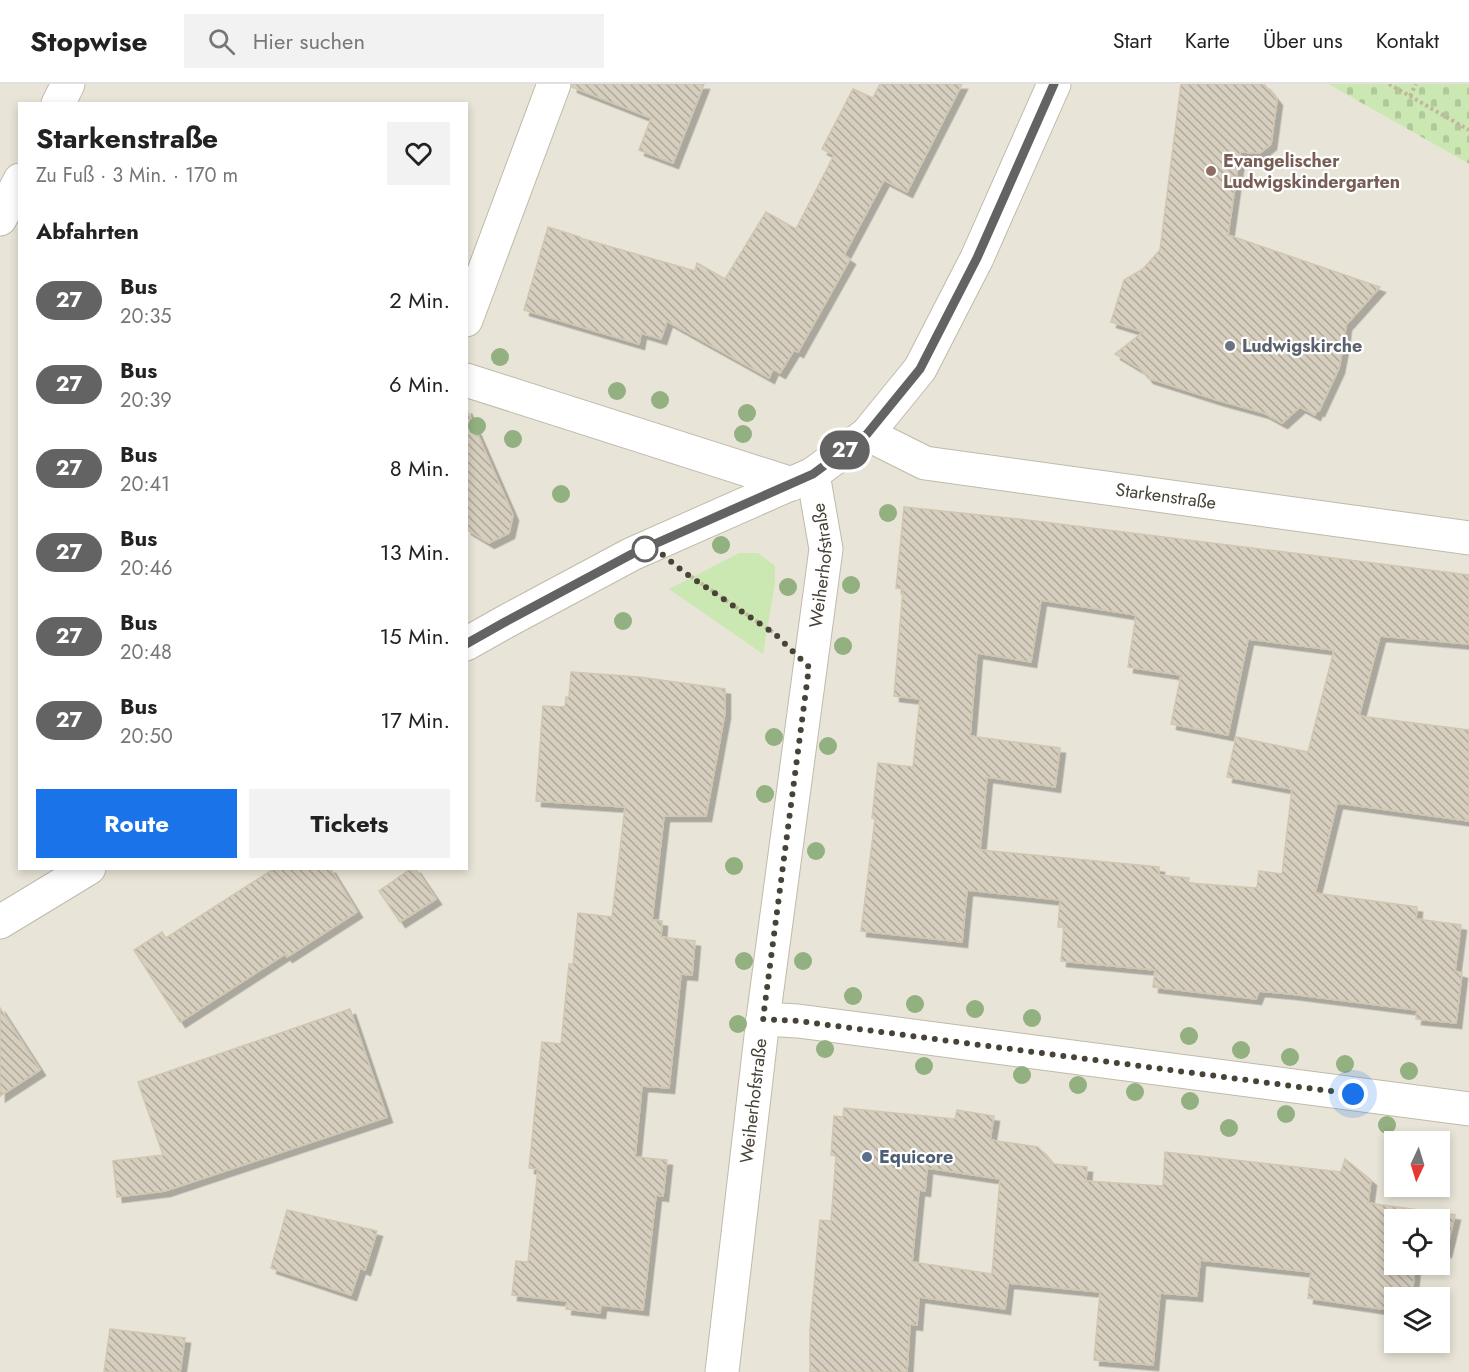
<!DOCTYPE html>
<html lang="de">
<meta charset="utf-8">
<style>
:root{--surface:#fff;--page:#f2f2f2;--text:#222;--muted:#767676;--line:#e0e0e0;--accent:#1a73e8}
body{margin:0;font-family:Jost,sans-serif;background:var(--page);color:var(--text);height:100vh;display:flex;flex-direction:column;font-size:22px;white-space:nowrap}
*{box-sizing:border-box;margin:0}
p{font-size:20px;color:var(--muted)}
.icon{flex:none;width:33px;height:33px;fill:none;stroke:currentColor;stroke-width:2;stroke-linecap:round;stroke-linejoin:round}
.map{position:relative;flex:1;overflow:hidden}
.panel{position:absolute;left:18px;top:18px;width:450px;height:768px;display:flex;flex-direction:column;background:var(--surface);border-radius:0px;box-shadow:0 3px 9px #0003}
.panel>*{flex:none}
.badge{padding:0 12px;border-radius:20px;font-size:21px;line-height:39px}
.needle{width:39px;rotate:184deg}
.buttons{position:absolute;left:1384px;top:1047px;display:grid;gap:12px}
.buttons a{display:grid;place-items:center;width:66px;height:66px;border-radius:0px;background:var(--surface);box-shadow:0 3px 9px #0003;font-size:30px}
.you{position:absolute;width:30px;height:30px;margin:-15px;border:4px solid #fff;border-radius:50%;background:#1a73e8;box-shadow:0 0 0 9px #1a73e833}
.map>.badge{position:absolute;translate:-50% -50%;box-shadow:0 0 0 3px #fff}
h2{padding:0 18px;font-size:22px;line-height:54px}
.round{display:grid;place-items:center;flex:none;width:63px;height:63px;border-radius:0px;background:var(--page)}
.headline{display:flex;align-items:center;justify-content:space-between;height:102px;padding:0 18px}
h1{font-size:28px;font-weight:700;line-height:45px}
.button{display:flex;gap:12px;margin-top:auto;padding:12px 18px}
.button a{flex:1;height:69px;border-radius:0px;background:var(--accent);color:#fff;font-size:24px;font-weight:700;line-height:69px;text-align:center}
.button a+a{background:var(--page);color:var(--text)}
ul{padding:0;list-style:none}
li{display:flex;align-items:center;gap:18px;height:84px;padding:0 18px}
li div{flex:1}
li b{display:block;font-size:22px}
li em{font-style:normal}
li .badge{min-width:66px;font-weight:700;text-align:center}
header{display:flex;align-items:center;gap:36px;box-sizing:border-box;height:84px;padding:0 30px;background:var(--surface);border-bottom:2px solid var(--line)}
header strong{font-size:28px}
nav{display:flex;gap:33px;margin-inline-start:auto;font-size:21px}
.search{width:420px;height:54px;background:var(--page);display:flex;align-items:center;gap:15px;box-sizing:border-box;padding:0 21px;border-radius:0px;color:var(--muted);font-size:22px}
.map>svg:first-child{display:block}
.residential{fill:#e8e4d7;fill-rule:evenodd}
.green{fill:#cce8b2}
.cemetery{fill:url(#cemetery-stones)}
.building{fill:url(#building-back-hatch);stroke:#d1c7b1;stroke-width:1.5;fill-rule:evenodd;filter:url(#shadow)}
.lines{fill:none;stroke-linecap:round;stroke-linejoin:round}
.minor-casing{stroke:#c0baab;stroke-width:35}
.path{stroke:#c2b79c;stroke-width:4;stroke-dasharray:3 3;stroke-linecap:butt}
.minor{stroke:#fff;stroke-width:33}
.tree{fill:#92b080}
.line-casing{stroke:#fff;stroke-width:14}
.line{stroke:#646363;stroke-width:9}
.walk{stroke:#484337;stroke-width:6;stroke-dasharray:0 10.8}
.education-dot{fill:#8d6e63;stroke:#fff;stroke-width:2}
.worship-dot{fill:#6b7280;stroke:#fff;stroke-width:2}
.stop-dot{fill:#fff;stroke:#646363;stroke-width:3}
.service-dot{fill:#5c6f8a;stroke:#fff;stroke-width:2}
.labels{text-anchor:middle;stroke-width:4.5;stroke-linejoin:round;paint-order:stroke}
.education-label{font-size:18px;font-weight:bold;fill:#785e54;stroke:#fff;text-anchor:start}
.worship-label{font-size:18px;font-weight:bold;fill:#5b616d;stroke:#fff;text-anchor:start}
.street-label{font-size:18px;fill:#484337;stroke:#fff}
.service-label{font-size:18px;font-weight:bold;fill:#4e5e75;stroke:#fff;text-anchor:start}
</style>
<header>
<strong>Stopwise</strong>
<div class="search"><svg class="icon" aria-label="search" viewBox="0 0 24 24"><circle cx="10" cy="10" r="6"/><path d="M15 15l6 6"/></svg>Hier suchen</div>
<nav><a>Start</a><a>Karte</a><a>Über uns</a><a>Kontakt</a></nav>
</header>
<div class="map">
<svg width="1469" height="1288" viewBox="0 0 1469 1288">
<defs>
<pattern id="cemetery-stones" width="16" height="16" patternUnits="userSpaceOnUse" patternTransform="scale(1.5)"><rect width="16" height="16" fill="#cce8b2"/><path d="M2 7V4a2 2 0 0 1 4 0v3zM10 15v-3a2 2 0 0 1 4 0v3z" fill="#b1c89a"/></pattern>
<pattern id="building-back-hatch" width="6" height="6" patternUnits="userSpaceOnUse" patternTransform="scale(1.5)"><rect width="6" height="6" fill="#d6cebe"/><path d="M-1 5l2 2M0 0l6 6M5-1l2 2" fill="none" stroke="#b0a99b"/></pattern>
<filter id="shadow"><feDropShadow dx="5.5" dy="5.5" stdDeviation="0" flood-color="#0004"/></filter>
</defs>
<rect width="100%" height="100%" fill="#f4f2e9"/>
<!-- residential -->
<path class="residential" d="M0 0H1328L1469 80V1288H0ZM20 20H466V784H20ZM1395 1058H1440V1102H1395ZM1395 1136H1440V1180H1395ZM1395 1214H1440V1258H1395Z"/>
<!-- green -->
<polygon class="green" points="739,469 758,469 775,482 775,499 763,570 669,505"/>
<!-- cemetery -->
<polygon class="cemetery" points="1328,0 1469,0 1469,80"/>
<!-- building -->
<g class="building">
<polygon points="572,0 704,0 673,79 639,66 651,34 572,3"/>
<polygon points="880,0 962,0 907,108 884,96 844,171 850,175 798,268 794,266 780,289 773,285 769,294 667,237 661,255 641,249 639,260 524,226 548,143 580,153 580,154 695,187 697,179 725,195 766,128 796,145 834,71 822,65 853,5 873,14"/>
<polygon points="1181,0 1264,0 1277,16 1271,60 1260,69 1240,68 1228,151 1380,203 1346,241 1344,258 1339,284 1319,327 1317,326 1315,331 1300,323 1282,339 1264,329 1217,316 1148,294 1142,286 1115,270 1143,248 1111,238 1124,196 1143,185 1160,166"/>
<polygon points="466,324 513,431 509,449 489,459 466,445"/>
<path d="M904 423 1027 436 1469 491V560L1380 552 1359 632 1469 646V737L1337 719 1315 809 1417 823 1416 835 1461 841 1455 887 1462 889 1456 939 1416 935 1417 926 1291 910 1259 907 1256 915 1153 903 1155 886 1061 877 1064 843H1058L1060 816 967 806 962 858 861 847 875 735 872 734 878 679 913 683 920 615 894 612 903 505 896 504ZM1041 516 1136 531 1128 583 1181 591 1171 640 1228 651 1248 555 1334 566 1308 668 1236 653 1227 693 1292 705 1282 790 1259 787 1257 804 1188 799 1189 794 1159 791V783L980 766 987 693 1055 703 1060 664 970 652 977 569 1031 578Z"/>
<polygon points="571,588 639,593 725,605 725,629 706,732 664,732 652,836 662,837 661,853 695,857 692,891 681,890 669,1004 642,1002 635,1073 667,1076 663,1112 656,1111 643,1226 601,1221 600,1229 566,1225 567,1217 512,1211 516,1177 528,1178 538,1085 529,1084 542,958 561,960 569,880 573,880 578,829 612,833 625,723 536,717 543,622 565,623 566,613 569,613"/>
<polygon points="275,784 330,784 357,828 287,873 285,870 180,938 134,866 162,848 166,854"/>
<polygon points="412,784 415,784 436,815 400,838 379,807"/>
<polygon points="0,924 40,986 0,1012"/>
<polygon points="350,925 387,1033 165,1107 117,1113 113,1077 163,1071 138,998"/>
<path d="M844 1024 955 1035 957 1026 994 1032 990 1056 1038 1063 1053 1080 1087 1083 1086 1097 1163 1102 1165 1068 1341 1088 1345 1075 1371 1096 1368 1119 1455 1131 1446 1168 1440 1166V1136H1395V1180H1415L1412 1214H1395V1227L1308 1214 1311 1188 1200 1176 1197 1212 1160 1209 1153 1281 1094 1276 1100 1208 1008 1199 1005 1225 919 1213 917 1241 910 1240 907 1288H810V1246L820 1136 831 1137 836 1072 831 1071 834 1032 843 1033ZM927 1084 1000 1095 992 1190 912 1178 919 1106 925 1107Z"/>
<polygon points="287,1126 377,1147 365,1186 360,1184 351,1211 271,1184"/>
<polygon points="110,1245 185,1254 180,1288 104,1288"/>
</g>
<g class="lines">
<defs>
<g id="minor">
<polyline points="58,20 68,0"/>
<polyline points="0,135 20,96"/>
<polyline points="466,236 554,0"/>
<polyline points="466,296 792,400"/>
<path id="s1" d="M867 350 925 379 1469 454"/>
<polyline points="466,560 505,538 632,470 813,390 867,350 920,285 977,174 1054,0"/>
<polyline points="0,838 89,784"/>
<polyline points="763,935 798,937 1469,1025"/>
<path id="s2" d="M722 1288 763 935 826 465 813 390"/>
</g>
</defs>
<!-- minor casing -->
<use href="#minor" class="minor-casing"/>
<!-- path -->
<g class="path">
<polyline points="1389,0 1469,46"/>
<polyline points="1410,12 1416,0"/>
<polyline points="686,489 774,549"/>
</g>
<!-- minor -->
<use href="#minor" class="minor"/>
</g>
<!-- trees -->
<g class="tree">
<circle cx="500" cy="273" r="9"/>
<circle cx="617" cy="307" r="9"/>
<circle cx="660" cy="316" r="9"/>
<circle cx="747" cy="329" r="9"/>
<circle cx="477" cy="342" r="9"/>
<circle cx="743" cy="350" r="9"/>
<circle cx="513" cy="355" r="9"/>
<circle cx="561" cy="410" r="9"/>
<circle cx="888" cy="429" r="9"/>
<circle cx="721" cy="461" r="9"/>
<circle cx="851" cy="501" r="9"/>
<circle cx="788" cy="503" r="9"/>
<circle cx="623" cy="537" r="9"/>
<circle cx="843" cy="562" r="9"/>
<circle cx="774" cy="653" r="9"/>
<circle cx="828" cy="662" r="9"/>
<circle cx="765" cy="710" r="9"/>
<circle cx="816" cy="767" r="9"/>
<circle cx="734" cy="782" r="9"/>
<circle cx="744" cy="877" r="9"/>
<circle cx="803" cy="877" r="9"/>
<circle cx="853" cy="912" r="9"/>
<circle cx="915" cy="920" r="9"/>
<circle cx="975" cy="925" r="9"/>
<circle cx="1032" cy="934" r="9"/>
<circle cx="738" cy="940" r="9"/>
<circle cx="1189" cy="952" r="9"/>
<circle cx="825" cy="965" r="9"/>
<circle cx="1241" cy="966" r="9"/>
<circle cx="1290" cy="973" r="9"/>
<circle cx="1345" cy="980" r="9"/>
<circle cx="924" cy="982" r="9"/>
<circle cx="1409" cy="987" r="9"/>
<circle cx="1022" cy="991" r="9"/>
<circle cx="1078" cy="1001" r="9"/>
<circle cx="1135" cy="1008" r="9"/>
<circle cx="1190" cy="1017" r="9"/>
<circle cx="1286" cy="1030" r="9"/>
<circle cx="1387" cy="1041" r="9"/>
<circle cx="1229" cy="1044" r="9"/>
</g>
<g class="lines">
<defs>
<polyline id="line" points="466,560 505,538 632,470 813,390 867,350 920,285 977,174 1054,0"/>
</defs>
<!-- line casing -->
<use href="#line" class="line-casing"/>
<!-- line -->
<use href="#line" class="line"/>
<!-- walk -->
<polyline class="walk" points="645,465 652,462 685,489 775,550 809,583 763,935 798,937 1353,1010"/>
</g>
<!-- markers -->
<circle class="education-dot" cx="1211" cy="87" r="6"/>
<circle class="worship-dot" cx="1230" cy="262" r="6"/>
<circle class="stop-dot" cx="645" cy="465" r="12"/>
<circle class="service-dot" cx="867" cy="1073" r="6"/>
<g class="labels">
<!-- education labels -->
<g class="education-label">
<text x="1223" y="83">Evangelischer<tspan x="1223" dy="21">Ludwigskindergarten</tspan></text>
</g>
<!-- worship labels -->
<g class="worship-label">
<text x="1242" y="268">Ludwigskirche</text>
</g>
<!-- street labels -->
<g class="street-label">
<text dy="6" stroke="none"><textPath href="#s1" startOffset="308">Starkenstraße</textPath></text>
<text dy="6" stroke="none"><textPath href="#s2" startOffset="813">Weiherhofstraße</textPath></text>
<text dy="6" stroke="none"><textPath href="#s2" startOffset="273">Weiherhofstraße</textPath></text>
</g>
<!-- service labels -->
<g class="service-label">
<text x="879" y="1079">Equicore</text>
</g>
</g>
</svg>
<div class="buttons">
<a><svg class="needle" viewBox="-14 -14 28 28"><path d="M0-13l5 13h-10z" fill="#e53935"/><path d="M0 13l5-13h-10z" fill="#767676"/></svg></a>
<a><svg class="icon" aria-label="locate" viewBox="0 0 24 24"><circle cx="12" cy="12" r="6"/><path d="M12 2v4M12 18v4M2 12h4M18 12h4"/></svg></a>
<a><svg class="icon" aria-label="layers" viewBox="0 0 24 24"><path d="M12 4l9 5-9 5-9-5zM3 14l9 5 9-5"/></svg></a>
</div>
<div class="you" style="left:1353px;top:1010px"></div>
<b class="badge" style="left:845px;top:366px;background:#646363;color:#fff">27</b>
<section class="panel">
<div class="headline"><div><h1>Starkenstraße</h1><p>Zu Fuß · 3 Min. · 170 m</p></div><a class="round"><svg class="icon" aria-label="heart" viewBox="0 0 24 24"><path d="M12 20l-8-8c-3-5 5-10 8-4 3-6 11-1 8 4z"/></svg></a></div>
<h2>Abfahrten</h2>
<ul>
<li><span class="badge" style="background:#646363;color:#fff">27</span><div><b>Bus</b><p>20:35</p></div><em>2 Min.</em></li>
<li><span class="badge" style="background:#646363;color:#fff">27</span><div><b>Bus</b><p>20:39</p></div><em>6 Min.</em></li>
<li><span class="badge" style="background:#646363;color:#fff">27</span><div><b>Bus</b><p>20:41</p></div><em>8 Min.</em></li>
<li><span class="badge" style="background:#646363;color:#fff">27</span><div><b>Bus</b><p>20:46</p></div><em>13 Min.</em></li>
<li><span class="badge" style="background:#646363;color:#fff">27</span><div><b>Bus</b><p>20:48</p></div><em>15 Min.</em></li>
<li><span class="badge" style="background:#646363;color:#fff">27</span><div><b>Bus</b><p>20:50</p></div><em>17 Min.</em></li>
</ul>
<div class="button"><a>Route</a><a>Tickets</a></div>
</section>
</div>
